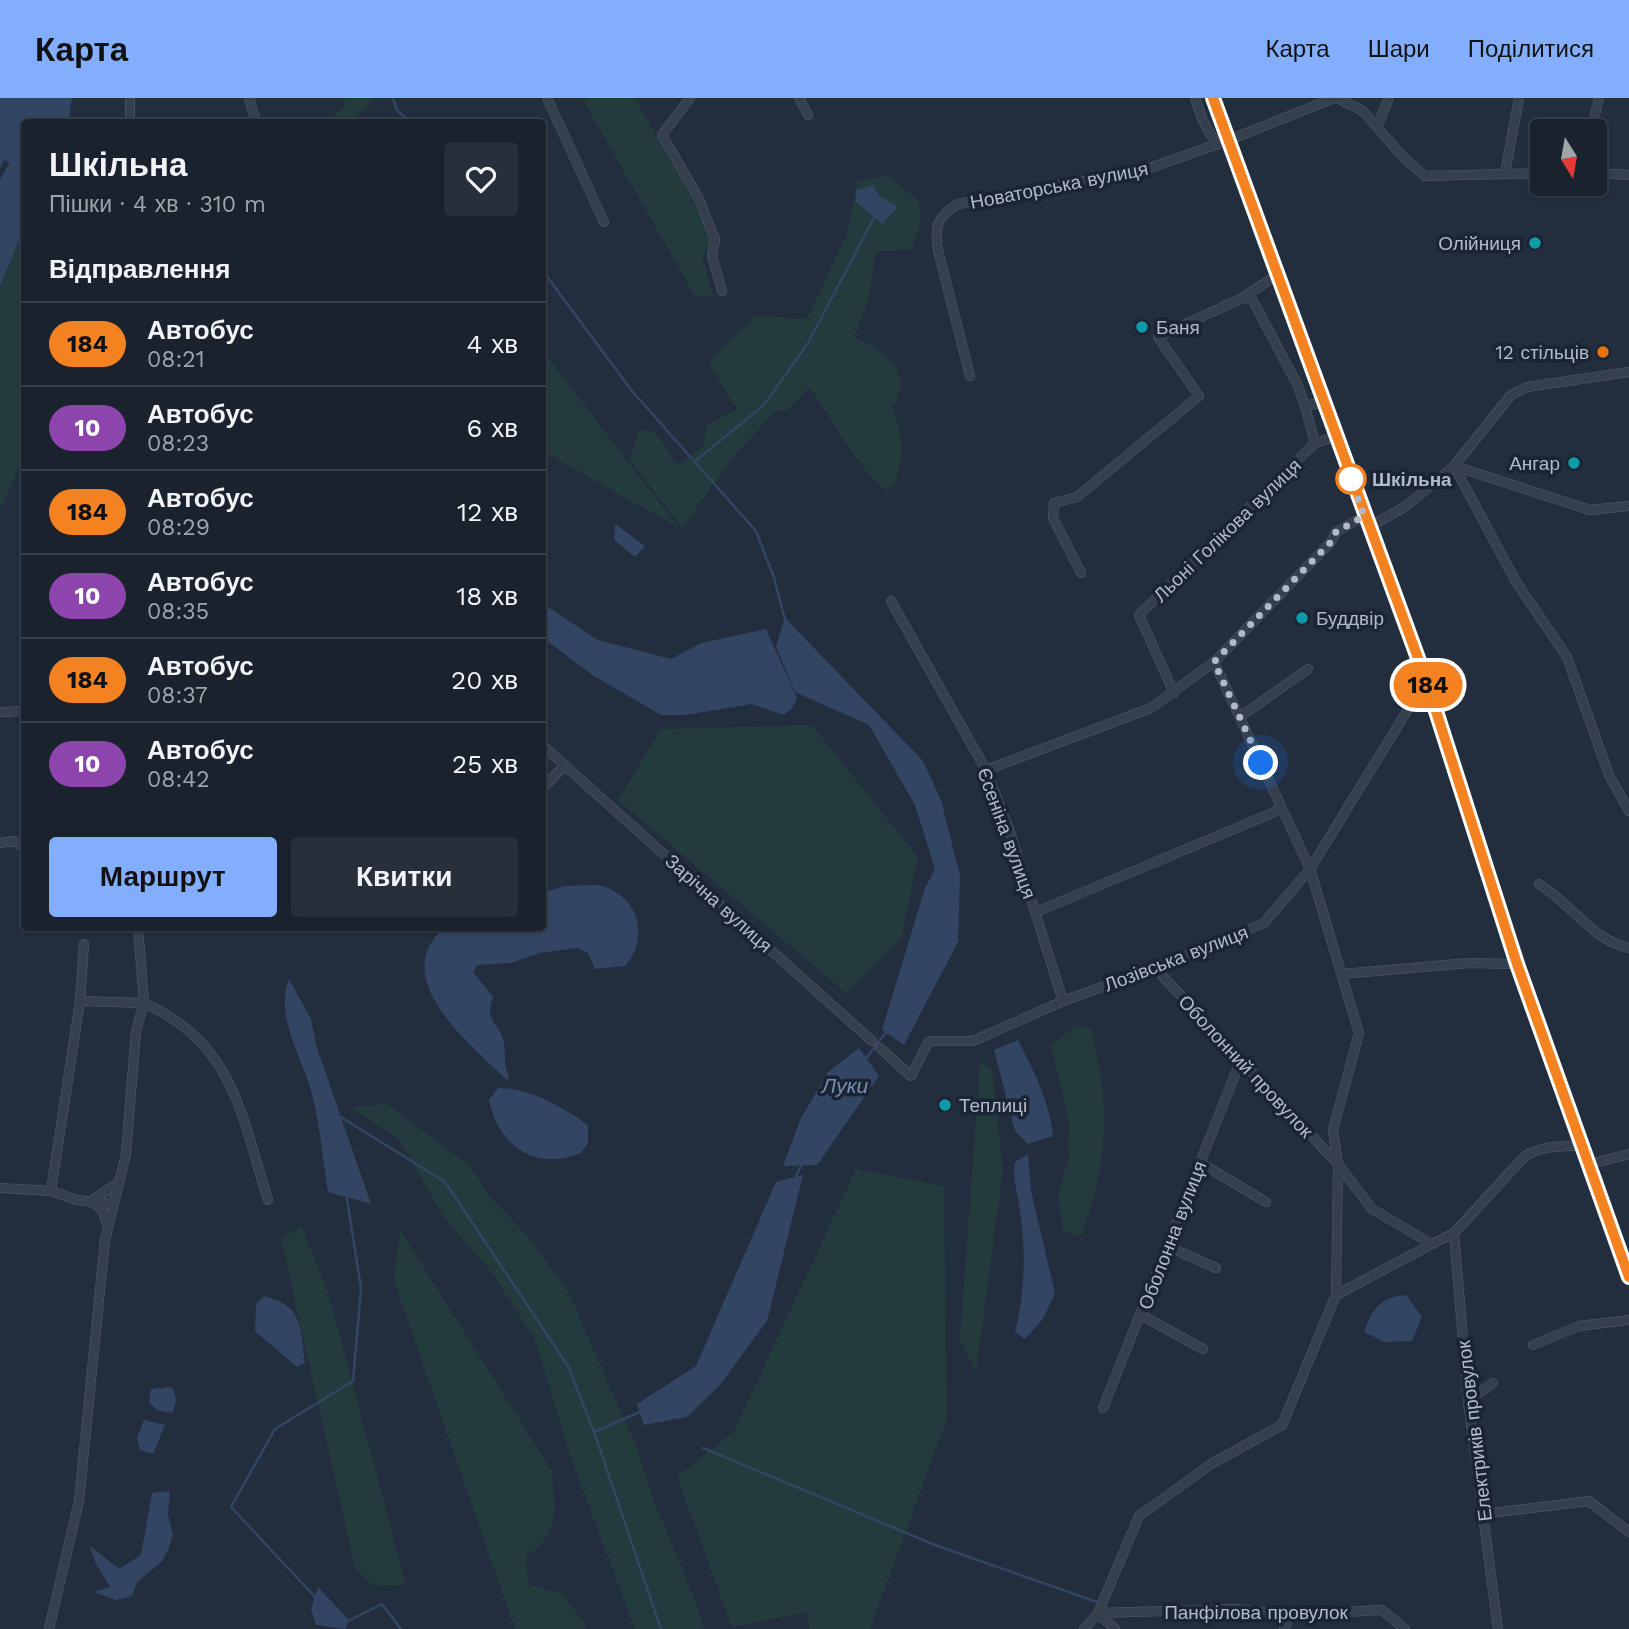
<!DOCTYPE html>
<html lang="uk">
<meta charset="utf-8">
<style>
:root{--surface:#1a222e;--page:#272f3a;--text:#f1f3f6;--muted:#9fa4aa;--line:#383f4a;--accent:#82aefd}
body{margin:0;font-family:"Work Sans",sans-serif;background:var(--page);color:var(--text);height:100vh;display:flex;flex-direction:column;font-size:26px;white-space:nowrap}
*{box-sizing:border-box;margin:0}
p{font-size:23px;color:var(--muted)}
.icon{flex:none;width:38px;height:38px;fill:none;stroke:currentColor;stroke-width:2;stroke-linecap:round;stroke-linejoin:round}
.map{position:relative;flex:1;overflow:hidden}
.drawer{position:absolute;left:21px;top:21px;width:525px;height:812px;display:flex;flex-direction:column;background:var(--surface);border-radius:7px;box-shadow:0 2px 5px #0004,0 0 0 2px var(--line)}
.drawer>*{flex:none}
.badge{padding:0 14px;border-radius:23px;font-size:24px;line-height:46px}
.needle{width:46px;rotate:169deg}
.buttons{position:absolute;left:1530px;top:21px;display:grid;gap:14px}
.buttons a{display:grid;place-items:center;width:77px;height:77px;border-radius:7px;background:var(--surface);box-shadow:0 2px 5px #0004,0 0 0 2px var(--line);font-size:35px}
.you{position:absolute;width:35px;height:35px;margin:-18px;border:5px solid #fff;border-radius:50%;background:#1a73e8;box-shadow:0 0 0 10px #1a73e833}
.map>.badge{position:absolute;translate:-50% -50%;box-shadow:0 0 0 4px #fff}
h2{padding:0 28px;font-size:26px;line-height:63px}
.round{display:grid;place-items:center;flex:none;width:74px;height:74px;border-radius:7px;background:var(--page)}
.head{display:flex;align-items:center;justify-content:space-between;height:119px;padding:0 28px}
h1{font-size:33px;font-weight:700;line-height:52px}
.action{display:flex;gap:14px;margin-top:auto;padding:14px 28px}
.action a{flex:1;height:80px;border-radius:7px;background:var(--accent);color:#111;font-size:28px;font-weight:700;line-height:80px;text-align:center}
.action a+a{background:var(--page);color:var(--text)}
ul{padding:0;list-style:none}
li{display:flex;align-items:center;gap:21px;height:84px;padding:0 28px;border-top:2px solid var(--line)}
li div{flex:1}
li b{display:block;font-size:26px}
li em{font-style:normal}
li .badge{min-width:77px;font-weight:700;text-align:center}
header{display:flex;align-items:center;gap:42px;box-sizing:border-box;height:98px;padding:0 35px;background:var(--accent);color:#111}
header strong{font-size:33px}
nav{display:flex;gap:38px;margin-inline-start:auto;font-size:24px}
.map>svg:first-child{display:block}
.green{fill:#243b3e}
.water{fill:#324664}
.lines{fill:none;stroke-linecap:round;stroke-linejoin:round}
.stream{stroke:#324664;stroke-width:2.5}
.minor-casing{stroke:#545d6b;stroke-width:10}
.highway-casing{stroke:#414a58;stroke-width:14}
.minor{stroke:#363f4d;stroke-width:9}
.highway{stroke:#746852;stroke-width:12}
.line-casing{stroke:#fff;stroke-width:16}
.line{stroke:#f58220;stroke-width:10}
.walk{stroke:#b1bac9;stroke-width:7;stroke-dasharray:0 12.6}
.culture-dot{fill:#0f9aa8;stroke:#1b2432;stroke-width:2.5}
.food-dot{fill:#e8710a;stroke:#1b2432;stroke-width:2.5}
.stop-dot{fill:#fff;stroke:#f58220;stroke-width:3.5}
.labels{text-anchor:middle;stroke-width:7;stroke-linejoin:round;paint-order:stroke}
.street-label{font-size:19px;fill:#b1bac9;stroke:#1b2432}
.poi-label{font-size:19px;fill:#b1bac9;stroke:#1b2432;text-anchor:end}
.stop-label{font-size:19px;font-weight:bold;fill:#b1bac9;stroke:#1b2432;text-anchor:start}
.water-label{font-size:21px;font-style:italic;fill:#778fb2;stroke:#1b2432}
</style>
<header>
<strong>Карта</strong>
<nav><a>Карта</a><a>Шари</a><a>Поділитися</a></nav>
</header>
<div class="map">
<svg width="1629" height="1531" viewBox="0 0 1629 1531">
<rect width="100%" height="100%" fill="#222d3d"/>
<!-- green -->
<g class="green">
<polygon points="344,0 372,0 372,4 350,24 326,24 346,7"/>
<polygon points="582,0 635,0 715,141 702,158 713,198 695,198"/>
<path d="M888 78 919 103 921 125 911 152 876 153 867 206 854 239C885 255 917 272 892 310 903 334 905 364 893 388L885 392C853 364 834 323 809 289L788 313H776L734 358 682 430 630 362 639 331 655 334 678 367 703 348 707 327 737 311 708 264 756 218 807 221 848 133 857 83Z"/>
<polygon points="24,130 24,358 0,412 0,189"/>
<polygon points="543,253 679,430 543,353"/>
<polygon points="812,627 918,759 902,839 846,895 618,702 661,631"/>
<path d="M1077 927 1091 931C1110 998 1109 1075 1080 1139L1063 1133 1058 1096 1068 1063 1069 1024 1051 947Z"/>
<polygon points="980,964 992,971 1003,1072 976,1274 960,1241"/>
<polygon points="387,1006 470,1068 491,1100 523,1133 567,1191 636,1348 655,1406 696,1504 704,1531 635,1531 571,1360 535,1242 493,1176 443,1118 398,1041 350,1009"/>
<polygon points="856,1071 944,1088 947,1321 870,1531 810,1531 807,1514 732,1529 677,1379 734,1333"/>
<polygon points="301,1128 329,1197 406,1487 374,1488 355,1470 281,1141"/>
<path d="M400 1132 552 1373C555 1415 562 1432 526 1459L528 1486 562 1496 585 1525V1531H515L394 1183Z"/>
</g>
<!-- water -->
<g class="water">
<polygon points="0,0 72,0 68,24 24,24 24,130 0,189 0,82 10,64 4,62 0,70"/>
<polygon points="873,87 879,98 898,109 882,126 856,104 856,92"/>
<polygon points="615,426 645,448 635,459 614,442"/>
<polygon points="543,506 598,542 671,561 701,545 766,531 797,600 793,609 784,617 751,606 686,617 661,617 594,578 543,540"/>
<polygon points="785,520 923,663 941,702 960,778 958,844 904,947 882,932 925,790 935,771 915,707 869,627 795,594 776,548"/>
<path d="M599 787C638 797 651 838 625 868L595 871 588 855 577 850 539 855 511 865 477 867 473 874 493 899C483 924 501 926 504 945 506 957 503 966 509 978L507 982C472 948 386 880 444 830H542L543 795 564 788Z"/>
<path d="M289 881 311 921 316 947 371 1106 328 1094C323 1062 320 1028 312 996 303 960 274 919 289 881Z"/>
<path d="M1018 942C1033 972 1050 1004 1053 1038L1028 1046 1015 1033 994 952Z"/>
<polygon points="859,950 879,978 817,1067 783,1068 800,1022 828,974"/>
<path d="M498 990C530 990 562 1009 588 1027V1045L581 1055C536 1074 498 1048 489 1002Z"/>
<path d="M1028 1056 1031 1093 1055 1195 1043 1221 1025 1241 1015 1234C1025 1193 1026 1155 1020 1113 1018 1095 1012 1082 1015 1064Z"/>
<polygon points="803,1077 767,1223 719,1288 687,1319 644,1327 637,1306 696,1268 776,1084"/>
<path d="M1406 1197 1422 1219 1412 1243 1385 1244 1364 1234C1372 1211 1380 1199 1406 1197Z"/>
<path d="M264 1198C304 1208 300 1229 305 1265L297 1269 255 1233 256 1206Z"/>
<polygon points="172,1289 177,1302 172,1315 157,1312 149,1304 151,1291"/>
<polygon points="144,1322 165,1327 153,1356 140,1352 137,1340"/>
<polygon points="170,1393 168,1417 173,1437 168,1452 162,1463 137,1484 132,1498 116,1502 94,1494 110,1489 96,1466 90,1448 119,1471 141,1457 152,1395"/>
<polygon points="318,1489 349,1522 345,1531 316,1527 311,1511"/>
</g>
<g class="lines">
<!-- stream -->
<g class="stream">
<polyline points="393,0 397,12 410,24"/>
<polyline points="542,172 632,293 756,433 774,480 785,522"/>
<polyline points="694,364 764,307 808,245 875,118"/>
<polyline points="865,962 886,934"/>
<polyline points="341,1019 445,1084 569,1270 594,1334"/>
<polyline points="794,1082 802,1066"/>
<polyline points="642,1313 594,1334 661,1531"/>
<polyline points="703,1350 935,1447 1097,1504"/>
<polyline points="315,1499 231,1409 275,1331 353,1283 361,1190 346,1095"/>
<polyline points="348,1523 382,1506 401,1531"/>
</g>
<defs>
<g id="minor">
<polyline points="249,0 256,24"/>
<polyline points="547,0 604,124"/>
<polyline points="690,0 662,37 699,101 715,141 712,158 722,193"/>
<polyline points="799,0 808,17"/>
<polyline points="1195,0 1203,23 1217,47"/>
<polyline points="1337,0 1363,13 1404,60 1425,78 1542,75"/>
<polyline points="130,24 130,0"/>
<polyline points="1377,29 1389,0"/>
<polyline points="1591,33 1599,0"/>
<polyline points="1505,75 1519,0"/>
<polyline points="1594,75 1629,77"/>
<polyline points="1242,200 1252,201 1298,288 1305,308 1323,304"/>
<path d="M970 278 938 152C934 128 937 119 958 106L1144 72 1229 42 1334 0"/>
<polyline points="1305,308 1315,345"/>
<polyline points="1454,368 1515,482 1567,559 1609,677 1629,713"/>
<polyline points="1454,368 1590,412 1629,408"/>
<polyline points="1368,429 1405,409 1454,368 1511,297 1527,289 1629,274"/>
<polyline points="1081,475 1053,420 1054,405 1077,399 1199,298 1158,239 1242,200 1277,177"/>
<polyline points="891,503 986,672 1010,734 1063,903"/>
<polyline points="1174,595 1139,517 1315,345 1335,339"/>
<polyline points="0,614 24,613"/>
<polyline points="1240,619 1308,571"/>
<polyline points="542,647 872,943"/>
<polyline points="986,672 1151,610 1214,564 1331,444 1336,434 1364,418"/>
<polyline points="542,691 565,667"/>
<polyline points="0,745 14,743 24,750"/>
<path d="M1539 786C1572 806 1590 841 1629 850"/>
<polyline points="1036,814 1282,711"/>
<path d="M138 830 144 905C234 945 241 1017 268 1102"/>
<path d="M1155 870 1338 1066 1372 1111 1432 1146 1454 1135 1525 1058C1545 1047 1562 1048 1584 1048"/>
<polyline points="1342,876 1469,865 1517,866"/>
<polyline points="80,903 84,846"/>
<polyline points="880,950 911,978 929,943 973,943 1063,903 1155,870 1264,825 1310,771 1426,582"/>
<polyline points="1199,1064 1266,1104"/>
<polyline points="1590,1066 1629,1056"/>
<polyline points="0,1090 51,1093 77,1102 113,1106"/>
<polyline points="93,1102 118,1085"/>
<polyline points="91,1103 102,1112 107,1126"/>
<polyline points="1454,1135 1468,1303 1498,1531"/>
<polyline points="1167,1148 1216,1170"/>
<polyline points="1336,1197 1432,1146"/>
<polyline points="1141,1217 1203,1251"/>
<polyline points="1533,1247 1579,1228 1629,1222"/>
<polyline points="1468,1303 1493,1285"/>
<polyline points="1103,1310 1240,964"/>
<polyline points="1483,1416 1589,1403 1629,1434"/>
<polyline points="1098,1515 1234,1511 1290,1517 1382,1512 1405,1531"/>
<polyline points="1098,1515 1115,1531"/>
<polyline points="49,1531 79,1403 105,1142 126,1056 136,933 144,905 80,903 51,1093"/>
<polyline points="1084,1531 1098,1515 1139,1418 1211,1366 1282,1327 1336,1197 1338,1066 1333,1032 1359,935 1310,771 1214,564"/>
<polyline points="1284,1531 1290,1517"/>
</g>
<polyline id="highway" points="1213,0 1426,582 1517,866 1629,1179"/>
</defs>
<!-- minor casing -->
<use href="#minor" class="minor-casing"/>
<!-- highway casing -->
<use href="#highway" class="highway-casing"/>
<!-- minor -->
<use href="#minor" class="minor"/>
<!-- highway -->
<use href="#highway" class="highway"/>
</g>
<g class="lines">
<defs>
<polyline id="line" points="1213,0 1426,582 1517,866 1629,1179"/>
</defs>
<!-- line casing -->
<use href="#line" class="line-casing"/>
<!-- line -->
<use href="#line" class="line"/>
<!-- walk -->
<polyline class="walk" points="1261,665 1214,564 1331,444 1336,434 1364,418 1351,381"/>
</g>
<!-- markers -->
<g class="culture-dot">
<circle cx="1535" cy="145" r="7"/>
<circle cx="1142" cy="229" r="7"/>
<circle cx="1574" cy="365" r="7"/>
<circle cx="1302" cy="520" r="7"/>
<circle cx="945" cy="1007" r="7"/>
</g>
<circle class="food-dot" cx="1603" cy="254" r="7"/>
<circle class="stop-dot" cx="1351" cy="381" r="14"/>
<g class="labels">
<!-- street labels -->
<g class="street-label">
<text transform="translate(1059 87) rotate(-11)" y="7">Новаторська вулиця</text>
<text transform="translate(1227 432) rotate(-44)" y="7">Льоні Голікова вулиця</text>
<text transform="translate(1007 735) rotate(70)" y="7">Єсеніна вулиця</text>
<text transform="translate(719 805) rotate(42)" y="7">Зарічна вулиця</text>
<text transform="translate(1176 860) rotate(-21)" y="7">Лозівська вулиця</text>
<text transform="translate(1246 968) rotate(47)" y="7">Оболонний провулок</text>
<text transform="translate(1172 1137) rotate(-69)" y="7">Оболонна вулиця</text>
<text transform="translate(1474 1333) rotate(-97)" y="7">Електриків провулок</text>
<text x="1256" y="1521">Панфілова провулок</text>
</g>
<!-- poi labels -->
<g class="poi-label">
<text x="1521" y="152">Олійниця</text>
<text x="1156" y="236" text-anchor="start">Баня</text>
<text x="1589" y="261">12 стільців</text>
<text x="1560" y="372">Ангар</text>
<text x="1316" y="527" text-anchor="start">Буддвір</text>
<text x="959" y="1014" text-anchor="start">Теплиці</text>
</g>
<!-- stop labels -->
<g class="stop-label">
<text x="1372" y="388">Шкільна</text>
</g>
<!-- water labels -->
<g class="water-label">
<text x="845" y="995">Луки</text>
</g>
</g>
</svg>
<div class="buttons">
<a><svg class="needle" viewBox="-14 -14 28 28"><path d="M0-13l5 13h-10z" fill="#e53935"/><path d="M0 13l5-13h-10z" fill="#9fa4aa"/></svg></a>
</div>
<div class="you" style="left:1261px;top:665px"></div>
<b class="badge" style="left:1428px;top:587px;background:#f58220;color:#111">184</b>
<section class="drawer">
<div class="head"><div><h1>Шкільна</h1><p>Пішки · 4 хв · 310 m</p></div><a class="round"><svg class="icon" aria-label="heart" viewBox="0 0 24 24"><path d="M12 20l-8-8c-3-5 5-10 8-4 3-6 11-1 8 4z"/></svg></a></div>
<h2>Відправлення</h2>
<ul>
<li><span class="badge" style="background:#f58220;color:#111">184</span><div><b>Автобус</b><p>08:21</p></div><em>4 хв</em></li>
<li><span class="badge" style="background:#8e44ad;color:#fff">10</span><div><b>Автобус</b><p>08:23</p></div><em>6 хв</em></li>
<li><span class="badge" style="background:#f58220;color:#111">184</span><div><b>Автобус</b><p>08:29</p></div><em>12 хв</em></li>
<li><span class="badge" style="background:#8e44ad;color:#fff">10</span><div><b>Автобус</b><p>08:35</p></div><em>18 хв</em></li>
<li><span class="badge" style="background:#f58220;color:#111">184</span><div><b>Автобус</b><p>08:37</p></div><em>20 хв</em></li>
<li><span class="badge" style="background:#8e44ad;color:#fff">10</span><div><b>Автобус</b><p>08:42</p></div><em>25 хв</em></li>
</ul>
<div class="action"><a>Маршрут</a><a>Квитки</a></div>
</section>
</div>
